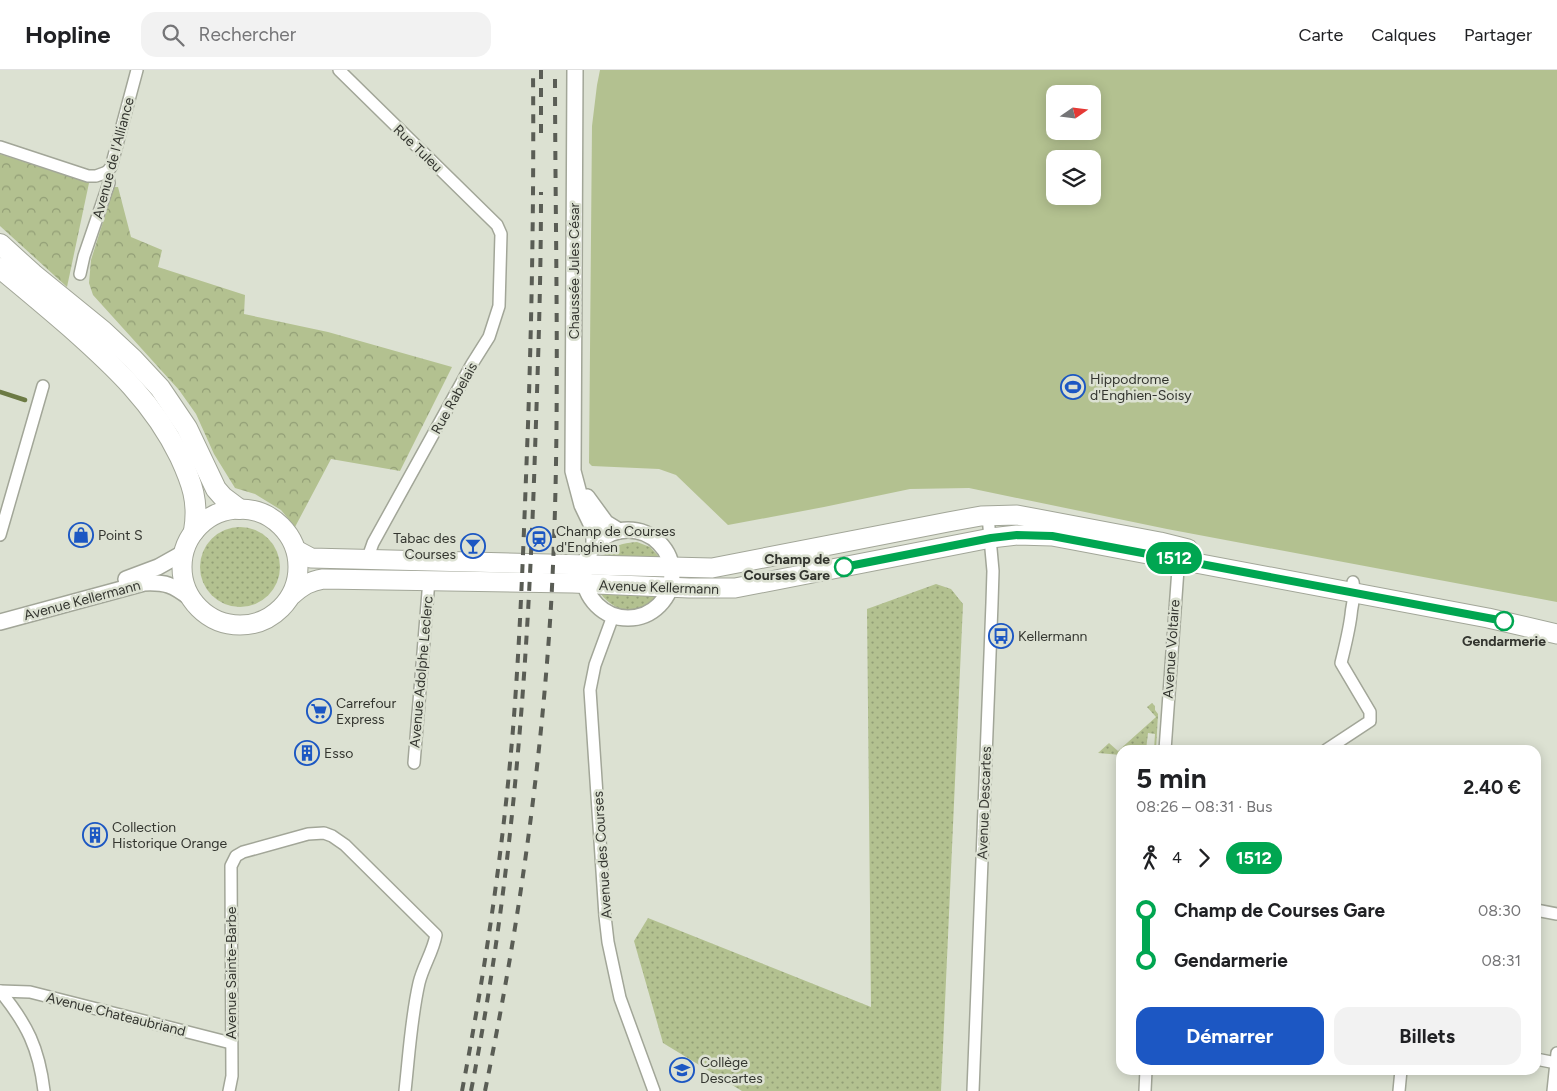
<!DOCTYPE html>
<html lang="fr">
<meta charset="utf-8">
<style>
:root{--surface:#fff;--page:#f2f2f2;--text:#202124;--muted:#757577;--line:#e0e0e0;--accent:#1c57c3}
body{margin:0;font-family:Figtree,sans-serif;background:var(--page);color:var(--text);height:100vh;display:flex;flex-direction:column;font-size:19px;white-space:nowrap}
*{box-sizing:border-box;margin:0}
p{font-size:16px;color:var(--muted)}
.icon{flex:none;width:28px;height:28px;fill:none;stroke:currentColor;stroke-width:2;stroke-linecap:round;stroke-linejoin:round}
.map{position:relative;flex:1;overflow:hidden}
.drawer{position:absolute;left:1116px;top:675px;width:425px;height:330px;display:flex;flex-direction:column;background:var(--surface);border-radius:15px;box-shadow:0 2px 12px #0003}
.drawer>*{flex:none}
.badge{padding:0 10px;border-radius:16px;font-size:18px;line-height:32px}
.needle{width:32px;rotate:76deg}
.buttons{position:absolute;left:1046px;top:15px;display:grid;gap:10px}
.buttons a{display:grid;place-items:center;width:55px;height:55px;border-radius:10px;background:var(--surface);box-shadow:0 2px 12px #0003;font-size:25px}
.map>.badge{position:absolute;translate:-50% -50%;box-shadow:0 0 0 2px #fff}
.legs{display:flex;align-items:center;gap:8px;height:55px;padding:0 20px;font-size:16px}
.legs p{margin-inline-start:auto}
.head{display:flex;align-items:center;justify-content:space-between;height:85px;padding:0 20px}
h1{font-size:28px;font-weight:700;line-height:38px}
.primary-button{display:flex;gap:10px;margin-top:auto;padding:10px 20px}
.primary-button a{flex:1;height:58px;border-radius:15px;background:var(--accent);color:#fff;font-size:20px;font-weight:700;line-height:58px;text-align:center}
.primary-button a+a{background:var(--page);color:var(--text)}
ul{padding:0 20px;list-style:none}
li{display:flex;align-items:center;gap:18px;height:50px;font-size:19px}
li i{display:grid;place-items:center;width:8px;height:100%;margin:0 6px;background:currentColor}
li i::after{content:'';width:12px;height:12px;margin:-6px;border:4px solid;border-radius:50%;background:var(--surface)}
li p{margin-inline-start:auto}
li:first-child i{background:linear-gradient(#0000 50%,currentColor 0)}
li:last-child i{background:linear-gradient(currentColor 50%,#0000 0)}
header{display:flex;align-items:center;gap:30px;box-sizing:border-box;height:70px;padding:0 25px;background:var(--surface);border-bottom:1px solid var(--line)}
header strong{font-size:24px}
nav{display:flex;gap:28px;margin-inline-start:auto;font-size:18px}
.search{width:350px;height:45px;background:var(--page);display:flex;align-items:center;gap:12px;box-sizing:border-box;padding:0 18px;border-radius:15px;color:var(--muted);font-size:19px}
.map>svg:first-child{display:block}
.grass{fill:url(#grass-dots)}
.park{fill:url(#park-crowns)}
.pitch{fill:#b3c190;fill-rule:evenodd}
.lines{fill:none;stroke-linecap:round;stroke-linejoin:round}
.stream{stroke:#6c7a44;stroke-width:4.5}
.minor-casing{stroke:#a2a698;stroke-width:14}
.tertiary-casing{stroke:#a2a698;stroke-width:18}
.primary-casing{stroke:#a2a698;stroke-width:21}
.trunk-casing{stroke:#a2a698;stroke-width:22}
.minor{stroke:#fff;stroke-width:11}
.tertiary{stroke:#fff;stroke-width:15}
.primary{stroke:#fff;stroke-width:19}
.trunk{stroke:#fff;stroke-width:20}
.rail{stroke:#5a5d55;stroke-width:4;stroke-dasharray:9 9;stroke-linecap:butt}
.line-1-casing{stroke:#fff;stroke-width:11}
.line-1{stroke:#00a651;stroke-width:8}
.stop-1-dot{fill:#fff;stroke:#00a651;stroke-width:2.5}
.labels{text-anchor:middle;stroke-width:5;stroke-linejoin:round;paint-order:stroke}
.street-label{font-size:14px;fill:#33352f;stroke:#dce1d2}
.poi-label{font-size:14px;fill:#33352f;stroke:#dce1d2;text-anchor:start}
.stop-label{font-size:14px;font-weight:bold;fill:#33352f;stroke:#dce1d2;text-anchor:end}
</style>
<header>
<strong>Hopline</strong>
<div class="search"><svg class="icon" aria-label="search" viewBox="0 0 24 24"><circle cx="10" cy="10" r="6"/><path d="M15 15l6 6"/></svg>Rechercher</div>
<nav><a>Carte</a><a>Calques</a><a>Partager</a></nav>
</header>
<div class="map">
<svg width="1557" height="1021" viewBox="0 0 1557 1021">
<defs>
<pattern id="grass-dots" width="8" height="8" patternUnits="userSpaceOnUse" patternTransform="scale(1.25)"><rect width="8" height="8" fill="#b3c190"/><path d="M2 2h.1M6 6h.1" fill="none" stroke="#929e76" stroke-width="1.8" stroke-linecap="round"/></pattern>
<pattern id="park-crowns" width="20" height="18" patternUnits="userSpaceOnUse" patternTransform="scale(1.25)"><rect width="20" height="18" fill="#b3c190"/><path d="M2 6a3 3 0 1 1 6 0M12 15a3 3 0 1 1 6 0" fill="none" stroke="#929e76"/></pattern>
</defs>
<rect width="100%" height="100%" fill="#dce1d2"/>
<!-- grass -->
<g class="grass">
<circle cx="240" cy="497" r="40"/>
<path d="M637 472 650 477 661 489 602 487C613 476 621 473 637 472Z"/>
<polygon points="936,514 951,519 963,534 941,1021 742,1021 663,973 634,871 648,848 871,937 867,539"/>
<path d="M600 523 661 524C642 547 618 546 600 523Z"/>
<polygon points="1152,633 1155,636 1155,640 1158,644 1156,680 1154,680 1155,664 1148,663 1146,680 1121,680 1121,685 1098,683 1109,673 1118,681 1156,647 1147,637"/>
</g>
<!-- park -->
<g class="park">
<polygon points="0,84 89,113 67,217 0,156"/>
<polygon points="114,117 118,117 131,167 162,180 158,197 245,225 244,244 328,262 452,297 400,401 331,389 295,457 281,440 255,424 235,418 214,384 196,344 179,320 93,225 89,213 91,190"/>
</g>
<!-- pitch -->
<path class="pitch" d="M600 0H1557V532L1167 459 969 418 910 419 824 437 728 455 676 405 659 399 592 396 589 393 592 56 597 15ZM1055 24H1092V61H1055ZM1055 89H1092V126H1055Z"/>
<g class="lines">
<!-- stream -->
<polyline class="stream" points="0,322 25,330"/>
<defs>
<g id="minor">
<polyline points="339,0 497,155 501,164 499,236 489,267 472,294 373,473 367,490"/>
<polyline points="0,77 88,106 96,106 107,102"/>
<polyline points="80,204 84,186 109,113 107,102 111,97 137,0"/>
<polyline points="0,465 43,316"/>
<polyline points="613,546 595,595 590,620 605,846 608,872 620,928 654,1021"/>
<polyline points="1165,680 1179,485"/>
<path d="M1326 680 1370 651V642L1341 593C1345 577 1349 561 1351 545 1352 532 1356 526 1353 512"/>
<polyline points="414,693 429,510"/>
<polyline points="1536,840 1557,844"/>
<polyline points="0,921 30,922 231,973"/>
<path d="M0 921C27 954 39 978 44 1021"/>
<polyline points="1536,989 1556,993"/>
<path d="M229 1021 232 1006 231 796 236 786 243 782 308 764 324 763 332 766 345 775 436 865C433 882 423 896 419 913 411 948 409 985 405 1021"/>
<polyline points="973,1021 992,533 993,501 988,446"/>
<polyline points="1145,1021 1146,1000"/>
<polyline points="1399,1021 1401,1000"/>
<polyline points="1553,1021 1557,983"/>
</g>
<g id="tertiary">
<polyline points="575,0 573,401 582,435 594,460 594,476"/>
<polyline points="587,427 606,453 619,461"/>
<circle cx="628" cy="504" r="44"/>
<polyline points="126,509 158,497 183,483"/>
<path d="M0 552 144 513C166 512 173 515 190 528"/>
</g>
<g id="primary">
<circle cx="240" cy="497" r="58"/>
<polyline points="296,480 311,488 712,498 948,452 981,446 1017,445 1160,472 1188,479"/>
<path d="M292 525C302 516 310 511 323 509L573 513 689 518H735L991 468 1017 465 1052 466 1488 548 1557 564"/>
</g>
<g id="trunk">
<polyline points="0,174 33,204 103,261 133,289 160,318 187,358 216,419 223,427 239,439"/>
<path d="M0 198C23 217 47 237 70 257 114 296 154 333 180 387 192 413 199 432 194 461"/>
</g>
</defs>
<!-- minor casing -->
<use href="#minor" class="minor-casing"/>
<!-- tertiary casing -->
<use href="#tertiary" class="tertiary-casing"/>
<!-- primary casing -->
<use href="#primary" class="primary-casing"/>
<!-- trunk casing -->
<use href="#trunk" class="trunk-casing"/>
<!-- minor -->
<use href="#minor" class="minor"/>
<!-- tertiary -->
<use href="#tertiary" class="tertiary"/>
<!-- primary -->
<use href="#primary" class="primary"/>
<!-- trunk -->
<use href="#trunk" class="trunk"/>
<!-- rail -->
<g class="rail">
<polyline points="541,0 541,67"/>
<path d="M462 1021C485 901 503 781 513 659 521 558 524 457 528 355 532 237 534 119 533 0"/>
<path d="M471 1021C513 808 528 598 535 381 538 295 541 209 541 122"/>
<path d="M485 1021C518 861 541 699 551 536 561 358 555 178 555 0"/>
</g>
</g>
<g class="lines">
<defs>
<polyline id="line-1" points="844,497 991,468 1017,465 1052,466 1504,551"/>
</defs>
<!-- line-1 casing -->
<use href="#line-1" class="line-1-casing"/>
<!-- line-1 -->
<use href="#line-1" class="line-1"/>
</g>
<!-- icons -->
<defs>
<symbol id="stadium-ring" viewBox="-11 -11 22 22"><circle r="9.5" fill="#dce1d2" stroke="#1c57c3" stroke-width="1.5"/><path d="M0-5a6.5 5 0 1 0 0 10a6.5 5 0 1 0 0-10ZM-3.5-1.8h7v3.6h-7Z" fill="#1c57c3"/></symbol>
<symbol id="shop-ring" viewBox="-11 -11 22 22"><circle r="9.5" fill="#dce1d2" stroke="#1c57c3" stroke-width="1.5"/><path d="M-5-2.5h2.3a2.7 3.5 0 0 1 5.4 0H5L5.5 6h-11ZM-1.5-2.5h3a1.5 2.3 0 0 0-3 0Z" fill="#1c57c3"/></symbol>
<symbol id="station-ring" viewBox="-11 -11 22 22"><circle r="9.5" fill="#dce1d2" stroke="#1c57c3" stroke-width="1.5"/><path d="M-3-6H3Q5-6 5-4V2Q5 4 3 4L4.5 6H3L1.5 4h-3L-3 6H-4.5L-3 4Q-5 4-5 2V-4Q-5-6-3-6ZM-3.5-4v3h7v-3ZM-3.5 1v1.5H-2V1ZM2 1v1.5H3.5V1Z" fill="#1c57c3"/></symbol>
<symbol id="bar-ring" viewBox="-11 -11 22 22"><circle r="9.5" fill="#dce1d2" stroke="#1c57c3" stroke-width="1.5"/><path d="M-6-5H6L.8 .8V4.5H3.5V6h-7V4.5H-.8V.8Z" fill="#1c57c3"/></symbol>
<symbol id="bus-ring" viewBox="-11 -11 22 22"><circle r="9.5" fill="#dce1d2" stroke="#1c57c3" stroke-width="1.5"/><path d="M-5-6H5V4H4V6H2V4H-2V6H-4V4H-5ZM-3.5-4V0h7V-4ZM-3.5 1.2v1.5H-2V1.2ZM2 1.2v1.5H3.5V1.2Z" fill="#1c57c3"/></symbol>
<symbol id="supermarket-ring" viewBox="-11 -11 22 22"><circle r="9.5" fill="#dce1d2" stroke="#1c57c3" stroke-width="1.5"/><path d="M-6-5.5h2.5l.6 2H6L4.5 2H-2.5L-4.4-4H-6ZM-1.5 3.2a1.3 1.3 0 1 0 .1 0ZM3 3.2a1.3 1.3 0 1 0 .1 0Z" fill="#1c57c3"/></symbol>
<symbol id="building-ring" viewBox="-11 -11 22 22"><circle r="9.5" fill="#dce1d2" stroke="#1c57c3" stroke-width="1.5"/><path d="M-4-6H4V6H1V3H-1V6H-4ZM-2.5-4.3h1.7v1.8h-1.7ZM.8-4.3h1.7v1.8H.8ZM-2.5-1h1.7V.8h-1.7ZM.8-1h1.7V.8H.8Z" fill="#1c57c3"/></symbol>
<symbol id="school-ring" viewBox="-11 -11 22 22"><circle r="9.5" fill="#dce1d2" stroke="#1c57c3" stroke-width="1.5"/><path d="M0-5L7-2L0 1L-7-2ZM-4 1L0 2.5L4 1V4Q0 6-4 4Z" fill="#1c57c3"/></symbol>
</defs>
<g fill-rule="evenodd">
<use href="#stadium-ring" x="1059" y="303" width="28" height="28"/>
<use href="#shop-ring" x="67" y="451" width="28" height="28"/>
<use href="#station-ring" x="525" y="455" width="28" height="28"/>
<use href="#bar-ring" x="459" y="462" width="28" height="28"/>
<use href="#bus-ring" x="987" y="552" width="28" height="28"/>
<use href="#supermarket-ring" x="305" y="627" width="28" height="28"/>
<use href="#building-ring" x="293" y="669" width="28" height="28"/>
<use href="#building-ring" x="81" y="751" width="28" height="28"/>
<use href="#school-ring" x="668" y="986" width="28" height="28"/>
</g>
<!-- markers -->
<g class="stop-1-dot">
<circle cx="844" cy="497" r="9"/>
<circle cx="1504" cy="551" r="9"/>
</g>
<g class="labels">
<!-- street labels -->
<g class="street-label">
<text transform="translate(418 78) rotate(44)" y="5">Rue Tuleu</text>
<text transform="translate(113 88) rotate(-75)" y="5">Avenue de l'Alliance</text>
<text transform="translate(574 201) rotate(-90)" y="5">Chaussée Jules César</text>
<text transform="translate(454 328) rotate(-61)" y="5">Rue Rabelais</text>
<text transform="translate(659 517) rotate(2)" y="5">Avenue Kellermann</text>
<text transform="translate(82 530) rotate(-15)" y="5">Avenue Kellermann</text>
<text transform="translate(1171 579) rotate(-86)" y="5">Avenue Voltaire</text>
<text transform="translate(421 602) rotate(-85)" y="5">Avenue Adolphe Leclerc</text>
<text transform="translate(984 733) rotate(-88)" y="5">Avenue Descartes</text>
<text transform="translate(602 785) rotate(-94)" y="5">Avenue des Courses</text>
<text transform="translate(231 903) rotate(-90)" y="5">Avenue Sainte-Barbe</text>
<text transform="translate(116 944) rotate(14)" y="5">Avenue Chateaubriand</text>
</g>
<!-- poi labels -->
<g class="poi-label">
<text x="1090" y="314">Hippodrome<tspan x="1090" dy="16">d'Enghien-Soisy</tspan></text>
<text x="556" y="466">Champ de Courses<tspan x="556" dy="16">d'Enghien</tspan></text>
<text x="98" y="470">Point S</text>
<text x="456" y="473" text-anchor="end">Tabac des<tspan x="456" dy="16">Courses</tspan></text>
<text x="1018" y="571">Kellermann</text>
<text x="336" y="638">Carrefour<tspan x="336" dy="16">Express</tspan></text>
<text x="324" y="688">Esso</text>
<text x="112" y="762">Collection<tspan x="112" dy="16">Historique Orange</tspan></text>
<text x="700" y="997">Collège<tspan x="700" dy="16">Descartes</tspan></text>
</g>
<!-- stop labels -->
<g class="stop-label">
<text x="830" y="494">Champ de<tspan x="830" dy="16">Courses Gare</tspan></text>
<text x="1504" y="576" text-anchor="middle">Gendarmerie</text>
</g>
</g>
</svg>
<div class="buttons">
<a><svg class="needle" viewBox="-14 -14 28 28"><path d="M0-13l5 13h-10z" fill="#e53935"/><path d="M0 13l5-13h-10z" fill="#757577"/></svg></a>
<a><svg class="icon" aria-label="layers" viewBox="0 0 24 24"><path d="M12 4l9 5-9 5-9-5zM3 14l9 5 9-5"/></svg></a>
</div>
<b class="badge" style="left:1174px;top:488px;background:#00a651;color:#fff">1512</b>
<section class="drawer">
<div class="head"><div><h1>5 min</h1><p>08:26 – 08:31 · Bus</p></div><b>2.40 €</b></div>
<div class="legs"><svg class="icon" aria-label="walk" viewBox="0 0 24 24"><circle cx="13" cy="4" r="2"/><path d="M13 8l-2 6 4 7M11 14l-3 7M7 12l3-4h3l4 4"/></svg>4<svg class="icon" aria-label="forward" viewBox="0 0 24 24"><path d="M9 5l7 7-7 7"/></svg><b class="badge" style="background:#00a651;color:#fff">1512</b></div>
<ul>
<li><i style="color:#00a651"></i><b>Champ de Courses Gare</b><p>08:30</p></li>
<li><i style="color:#00a651"></i><b>Gendarmerie</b><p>08:31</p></li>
</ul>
<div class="primary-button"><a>Démarrer</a><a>Billets</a></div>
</section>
</div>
